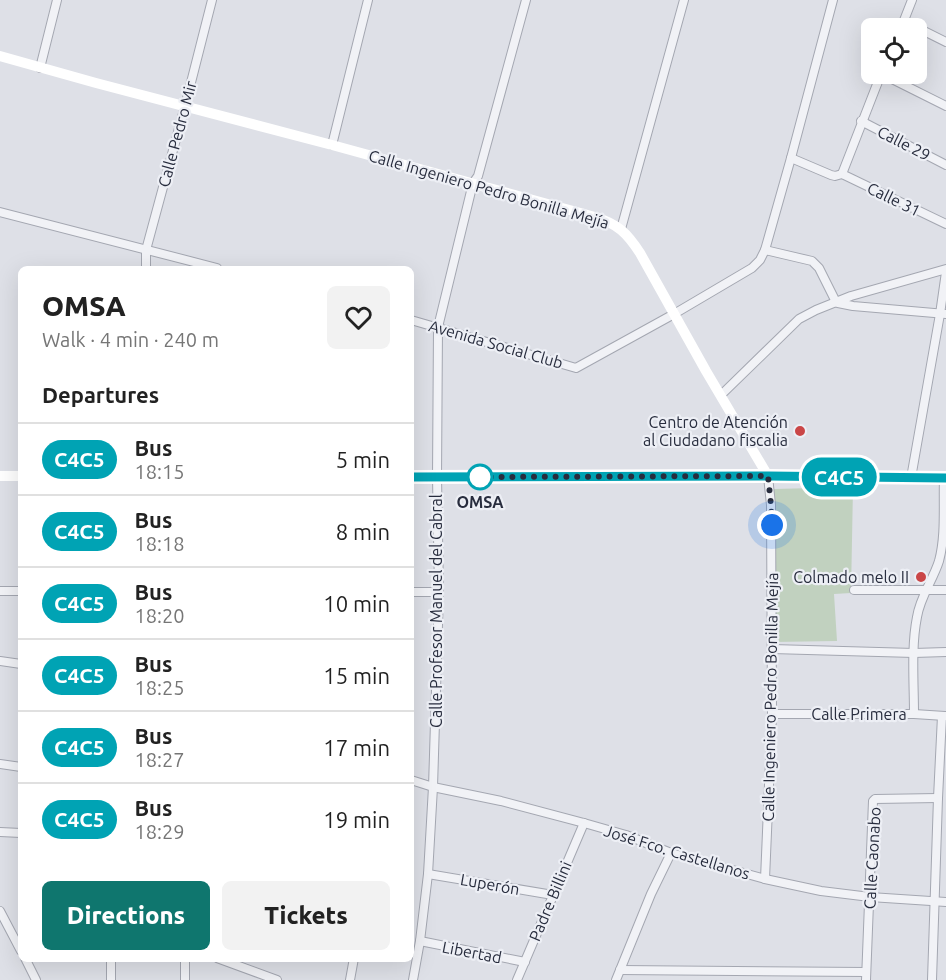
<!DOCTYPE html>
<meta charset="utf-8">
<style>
:root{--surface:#fff;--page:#f2f2f2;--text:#222;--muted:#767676;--line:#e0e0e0;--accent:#0f766e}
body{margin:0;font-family:Ubuntu,sans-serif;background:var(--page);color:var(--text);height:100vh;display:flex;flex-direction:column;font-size:22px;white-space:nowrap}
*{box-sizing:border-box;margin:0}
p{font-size:20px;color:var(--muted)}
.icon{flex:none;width:33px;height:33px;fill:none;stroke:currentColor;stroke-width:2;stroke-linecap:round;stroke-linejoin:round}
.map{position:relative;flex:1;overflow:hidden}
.details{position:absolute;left:18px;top:266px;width:396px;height:696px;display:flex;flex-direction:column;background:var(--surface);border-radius:9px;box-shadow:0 6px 24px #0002}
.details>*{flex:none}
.badge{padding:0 12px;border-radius:20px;font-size:21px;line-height:39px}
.tools{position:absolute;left:861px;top:18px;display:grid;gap:12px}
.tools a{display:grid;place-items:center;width:66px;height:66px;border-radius:9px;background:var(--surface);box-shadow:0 6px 24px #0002;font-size:30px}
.you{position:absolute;width:30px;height:30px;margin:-15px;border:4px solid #fff;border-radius:50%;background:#1a73e8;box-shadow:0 0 0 9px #1a73e833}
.map>.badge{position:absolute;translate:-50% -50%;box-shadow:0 0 0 3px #fff}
h2{padding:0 24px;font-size:22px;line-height:54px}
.round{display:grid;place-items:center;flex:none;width:63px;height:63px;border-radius:9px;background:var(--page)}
.overview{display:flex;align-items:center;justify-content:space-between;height:102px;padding:0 24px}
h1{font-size:28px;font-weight:800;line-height:45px}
.primary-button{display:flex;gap:12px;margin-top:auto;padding:12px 24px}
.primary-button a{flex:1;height:69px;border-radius:9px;background:var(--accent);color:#fff;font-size:24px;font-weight:800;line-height:69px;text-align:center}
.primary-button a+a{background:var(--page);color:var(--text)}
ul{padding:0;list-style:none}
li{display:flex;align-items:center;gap:18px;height:72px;padding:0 24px;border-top:2px solid var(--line)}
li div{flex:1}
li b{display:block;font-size:22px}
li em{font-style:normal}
li .badge{min-width:66px;font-weight:700;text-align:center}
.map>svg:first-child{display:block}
.green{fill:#c1d1bf}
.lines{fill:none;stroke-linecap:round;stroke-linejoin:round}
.street-casing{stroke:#a4a7b1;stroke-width:10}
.street{stroke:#f1f2f6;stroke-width:8}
.secondary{stroke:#fff;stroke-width:10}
.line-casing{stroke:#fff;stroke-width:14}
.line{stroke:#00a3b4;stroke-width:9}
.walk{stroke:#282d3e;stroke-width:6;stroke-dasharray:0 10.8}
.poi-dot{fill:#ca4647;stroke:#edeff5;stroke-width:2}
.stop-dot{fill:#fff;stroke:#00a3b4;stroke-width:3}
.labels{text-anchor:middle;stroke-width:4.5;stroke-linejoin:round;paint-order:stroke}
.street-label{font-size:16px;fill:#282d3e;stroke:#edeff5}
.poi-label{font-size:16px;fill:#282d3e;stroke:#edeff5;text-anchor:end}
.stop-label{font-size:16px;font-weight:bold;fill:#282d3e;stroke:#edeff5}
</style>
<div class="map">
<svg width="946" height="980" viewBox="0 0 946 980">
<rect width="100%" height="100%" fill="#dee0e7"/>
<!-- green -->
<polygon class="green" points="853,487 851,593 834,594 837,641 773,642 774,489"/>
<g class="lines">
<defs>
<g id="street">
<polyline points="904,21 946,42"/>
<polyline points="901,28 912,0"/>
<polyline points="40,68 57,0"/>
<polyline points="882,74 946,106"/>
<polyline points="861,121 946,165"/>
<polyline points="332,145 368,0"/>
<polyline points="791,158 831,175 835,176 842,174"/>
<polyline points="842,174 946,224"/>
<polyline points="842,174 881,74"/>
<polyline points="0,212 217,268"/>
<polyline points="621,229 684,0"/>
<polyline points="765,250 812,261 819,268 836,302"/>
<polyline points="146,268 146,250 185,106 212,0"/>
<polyline points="838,303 853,306 946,314"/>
<polyline points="411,320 576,368 674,314 752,268 760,260 765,250 791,158 833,0"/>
<polyline points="721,395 799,319 816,310 851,296 946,269"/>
<polyline points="911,478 940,314 946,272"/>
<polyline points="854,590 946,590"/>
<polyline points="0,591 21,591"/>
<polyline points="411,592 439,592"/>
<polyline points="772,649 914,653 946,652"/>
<polyline points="0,661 21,664"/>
<polyline points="772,714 914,714 945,716"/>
<path d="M914 714C914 683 911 647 917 617 920 597 933 580 939 561 946 535 943 505 944 478"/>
<polyline points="0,764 21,767"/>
<polyline points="411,780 433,787 501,801 584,823 626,835 671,853 765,879 821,891 870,897 946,902"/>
<polyline points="0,832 21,833"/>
<polyline points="428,874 553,895"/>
<polyline points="765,879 772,714 771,505 768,476"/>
<polyline points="0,911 21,951"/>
<polyline points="420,941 525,962"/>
<polyline points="25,958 36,980"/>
<polyline points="217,958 277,980"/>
<polyline points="620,970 866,972"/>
<polyline points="111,980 111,958"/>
<polyline points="185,980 185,958"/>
<polyline points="350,980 354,958"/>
<polyline points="413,980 420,941 428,874 433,787 439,592 437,477 438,327 473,183 478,176 526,0"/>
<polyline points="517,980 584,823"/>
<polyline points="616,980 651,894 671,853"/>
<polyline points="866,980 873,801 875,799 938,798"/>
<polyline points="932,980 938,798 942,716"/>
</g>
</defs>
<!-- street casing -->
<use href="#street" class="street-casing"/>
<!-- street -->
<use href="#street" class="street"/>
<!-- secondary -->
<g class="secondary">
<path d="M0 56 96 83 332 145 595 217C618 224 627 233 640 253L706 371 768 476"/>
<polyline points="0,476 21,476"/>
<polyline points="411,477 768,476 946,478"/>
</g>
</g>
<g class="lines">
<defs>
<polyline id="line" points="411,477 768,476 946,478"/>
</defs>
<!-- line casing -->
<use href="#line" class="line-casing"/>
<!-- line -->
<use href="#line" class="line"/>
<!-- walk -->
<polyline class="walk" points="480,477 768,476 771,505 772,525"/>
</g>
<!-- markers -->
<g class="poi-dot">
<circle cx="800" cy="431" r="6"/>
<circle cx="921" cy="577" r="6"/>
</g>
<circle class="stop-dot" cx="480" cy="477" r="12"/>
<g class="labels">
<!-- street labels -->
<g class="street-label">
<text transform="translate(177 134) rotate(-75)" y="6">Calle Pedro Mir</text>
<text transform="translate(904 143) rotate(27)" y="6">Calle 29</text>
<text transform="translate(489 189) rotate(16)" y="6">Calle Ingeniero Pedro Bonilla Mejía</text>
<text transform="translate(894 199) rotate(26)" y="6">Calle 31</text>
<text transform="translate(496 344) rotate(16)" y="6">Avenida Social Club</text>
<text transform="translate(436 611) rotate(-90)" y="6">Calle Profesor Manuel del Cabral</text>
<text transform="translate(770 697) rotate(-89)" y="6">Calle Ingeniero Pedro Bonilla Mejía</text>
<text x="859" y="720">Calle Primera</text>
<text transform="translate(677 852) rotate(17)" y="6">José Fco. Castellanos</text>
<text transform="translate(872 858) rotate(-87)" y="6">Calle Caonabo</text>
<text transform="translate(490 884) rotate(10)" y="6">Luperón</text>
<text transform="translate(550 901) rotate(-67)" y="6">Padre Billini</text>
<text transform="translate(472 952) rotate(11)" y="6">Libertad</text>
</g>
<!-- poi labels -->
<g class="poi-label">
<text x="788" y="428">Centro de Atención<tspan x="788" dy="18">al Ciudadano fiscalia</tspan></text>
<text x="909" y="583">Colmado melo II</text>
</g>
<!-- stop labels -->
<g class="stop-label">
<text x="480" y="508">OMSA</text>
</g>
</g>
</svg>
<div class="tools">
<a><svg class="icon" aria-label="locate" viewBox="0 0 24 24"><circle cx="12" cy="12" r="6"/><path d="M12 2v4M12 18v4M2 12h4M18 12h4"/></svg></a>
</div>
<div class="you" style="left:772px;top:525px"></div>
<b class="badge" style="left:839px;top:477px;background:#00a3b4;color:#fff">C4C5</b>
<section class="details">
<div class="overview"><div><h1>OMSA</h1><p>Walk · 4 min · 240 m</p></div><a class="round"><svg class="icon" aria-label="heart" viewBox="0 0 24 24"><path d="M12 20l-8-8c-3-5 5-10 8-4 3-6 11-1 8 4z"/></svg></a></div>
<h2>Departures</h2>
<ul>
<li><span class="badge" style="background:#00a3b4;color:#fff">C4C5</span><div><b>Bus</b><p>18:15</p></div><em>5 min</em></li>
<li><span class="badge" style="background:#00a3b4;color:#fff">C4C5</span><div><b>Bus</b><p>18:18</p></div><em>8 min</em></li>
<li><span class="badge" style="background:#00a3b4;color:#fff">C4C5</span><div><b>Bus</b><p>18:20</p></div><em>10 min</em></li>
<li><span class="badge" style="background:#00a3b4;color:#fff">C4C5</span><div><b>Bus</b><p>18:25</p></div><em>15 min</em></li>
<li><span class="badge" style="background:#00a3b4;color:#fff">C4C5</span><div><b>Bus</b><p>18:27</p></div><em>17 min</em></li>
<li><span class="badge" style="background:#00a3b4;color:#fff">C4C5</span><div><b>Bus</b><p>18:29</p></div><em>19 min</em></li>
</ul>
<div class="primary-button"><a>Directions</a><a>Tickets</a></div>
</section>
</div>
